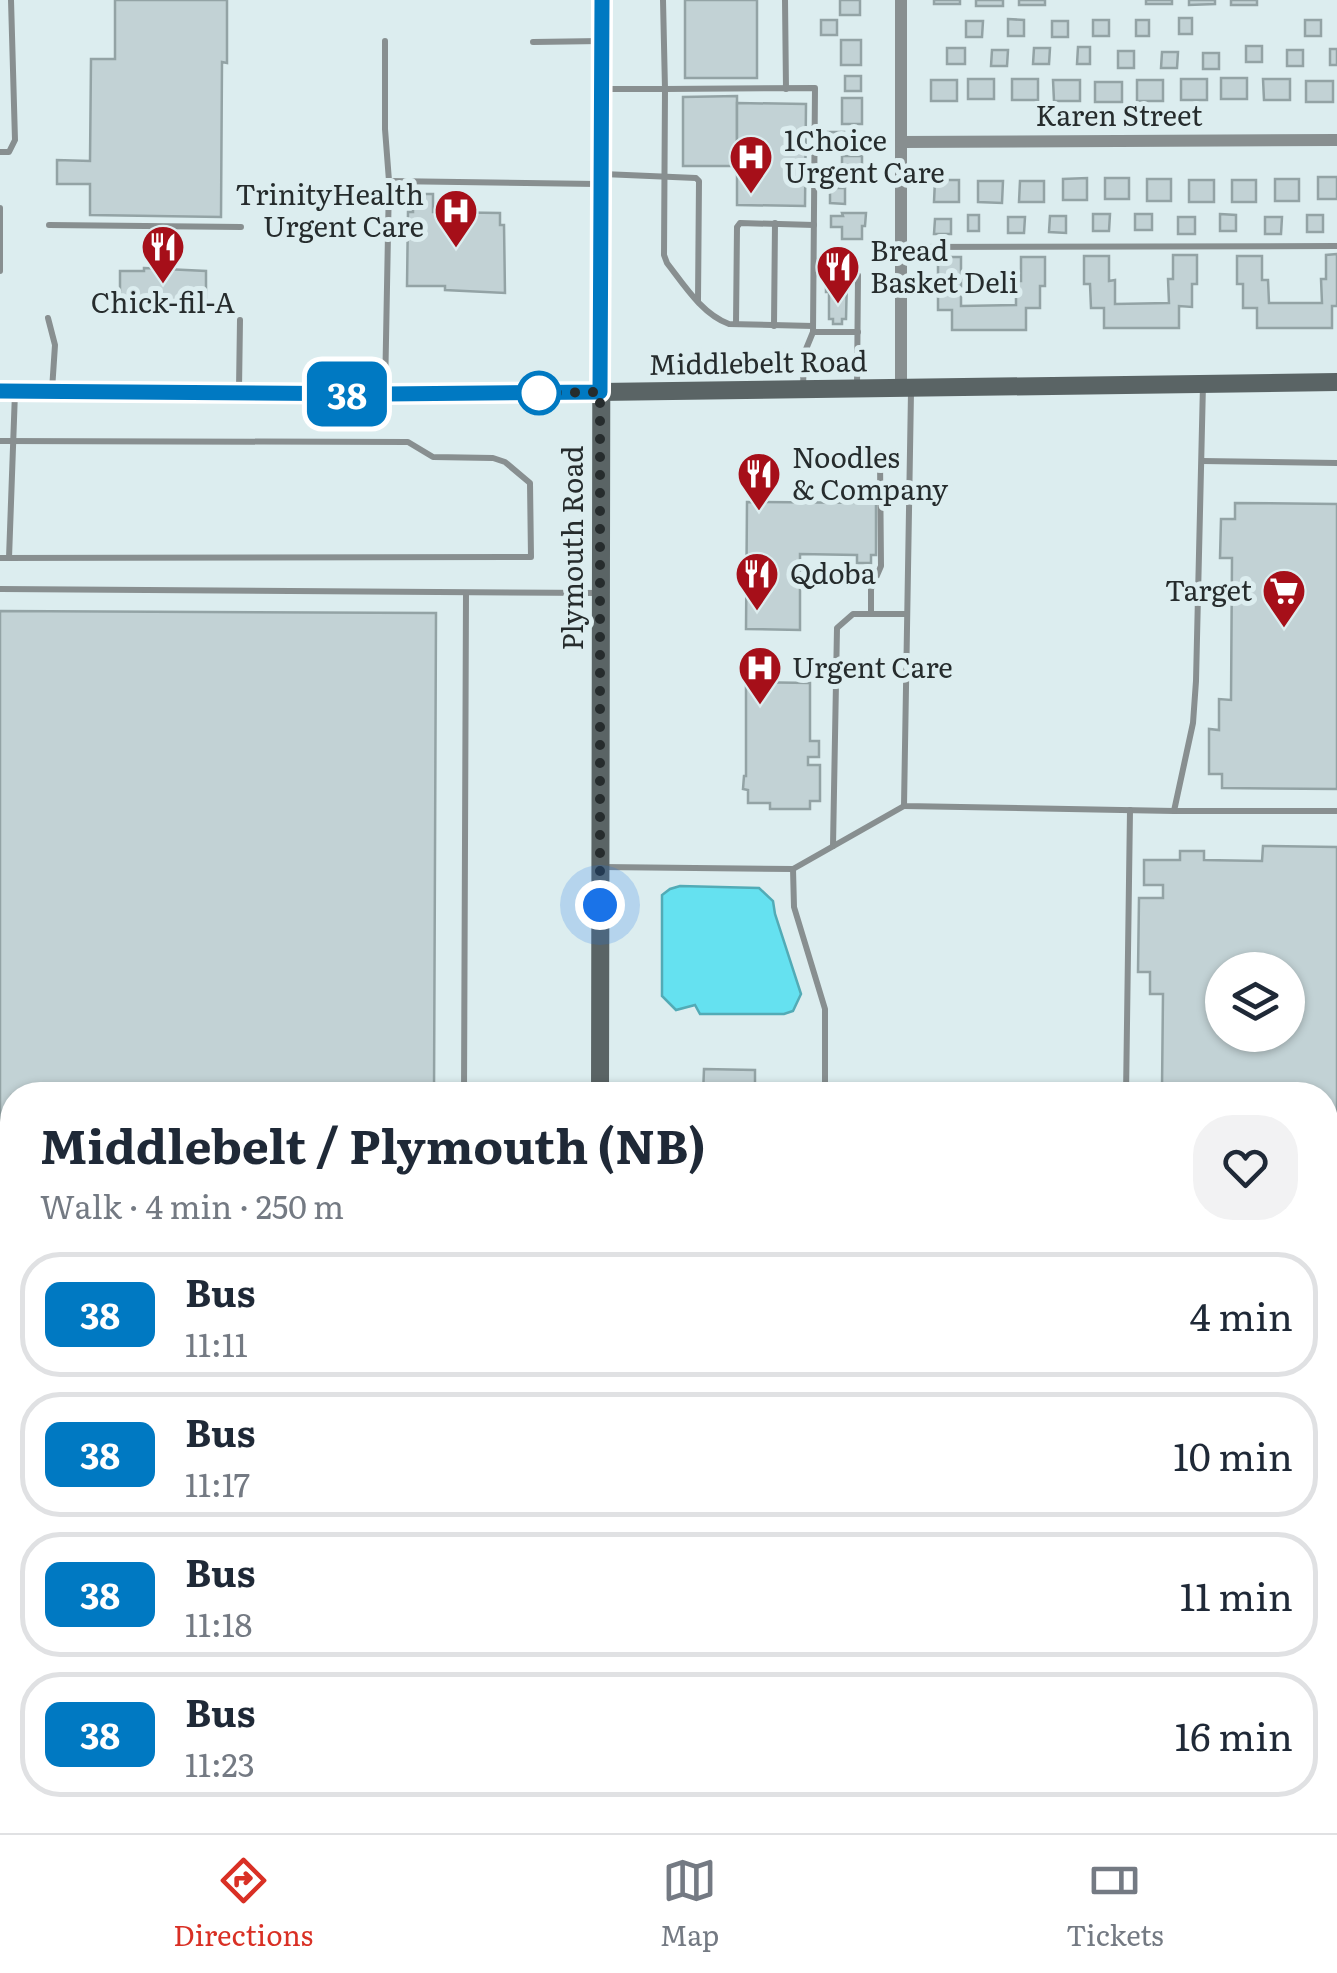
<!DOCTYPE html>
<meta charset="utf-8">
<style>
:root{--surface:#fff;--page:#f2f2f3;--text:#1f2937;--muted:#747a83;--line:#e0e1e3;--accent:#d93025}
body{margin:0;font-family:Literata,serif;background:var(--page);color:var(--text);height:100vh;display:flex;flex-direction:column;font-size:38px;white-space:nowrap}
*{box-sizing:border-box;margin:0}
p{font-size:32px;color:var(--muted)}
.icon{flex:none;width:55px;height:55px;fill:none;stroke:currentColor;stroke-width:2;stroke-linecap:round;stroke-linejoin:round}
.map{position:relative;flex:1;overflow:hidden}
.details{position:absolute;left:0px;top:1082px;width:1338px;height:752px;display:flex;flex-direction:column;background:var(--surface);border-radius:40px 40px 0 0;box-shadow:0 2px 8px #0004}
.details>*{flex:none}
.badge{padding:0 20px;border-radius:15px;font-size:35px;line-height:65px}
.tools{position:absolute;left:1205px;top:952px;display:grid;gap:20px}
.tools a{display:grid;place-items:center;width:100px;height:100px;border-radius:50%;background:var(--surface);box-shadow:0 2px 8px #0004;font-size:50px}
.you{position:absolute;width:50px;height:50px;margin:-25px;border:8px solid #fff;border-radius:50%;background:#1a73e8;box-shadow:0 0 0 15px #1a73e833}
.map>.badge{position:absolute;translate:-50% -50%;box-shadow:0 0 0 5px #fff}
.round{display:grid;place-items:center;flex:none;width:105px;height:105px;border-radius:40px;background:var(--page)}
.headline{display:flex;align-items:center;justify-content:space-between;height:170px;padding:0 40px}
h1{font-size:48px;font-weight:700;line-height:75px}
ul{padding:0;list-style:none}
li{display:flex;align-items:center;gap:30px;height:125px;margin:0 20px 15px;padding:0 20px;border:5px solid var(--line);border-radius:40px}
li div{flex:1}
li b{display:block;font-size:38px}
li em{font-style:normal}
li .badge{min-width:110px;font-weight:700;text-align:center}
.dock{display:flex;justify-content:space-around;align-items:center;height:140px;border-top:2px solid var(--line);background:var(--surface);font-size:28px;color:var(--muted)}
.dock a{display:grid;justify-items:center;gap:5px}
.dock .selected{color:var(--accent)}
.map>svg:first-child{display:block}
.water{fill:#65e1f0;stroke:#52abb6;stroke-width:2.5}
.building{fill:#c2d2d5;stroke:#93a3a5;stroke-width:2.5;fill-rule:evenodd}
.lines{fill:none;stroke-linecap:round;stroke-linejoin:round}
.service{stroke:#888f90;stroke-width:6}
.minor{stroke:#888f90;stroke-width:12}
.secondary{stroke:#5a6465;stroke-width:18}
.line-casing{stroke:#fff;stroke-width:22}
.line{stroke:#0079c2;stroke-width:15}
.walk{stroke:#262c2d;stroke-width:10;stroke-dasharray:0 18}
.stop-dot{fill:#fff;stroke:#0079c2;stroke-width:5}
.labels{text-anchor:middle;stroke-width:10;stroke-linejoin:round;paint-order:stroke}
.street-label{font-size:28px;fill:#262c2d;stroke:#dcedef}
.poi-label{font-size:28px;fill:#262c2d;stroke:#dcedef;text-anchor:start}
</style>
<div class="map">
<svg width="1337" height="1833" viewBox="0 0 1337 1833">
<rect width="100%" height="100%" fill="#dcedef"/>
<!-- water -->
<polygon class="water" points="680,886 759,888 773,901 775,914 801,994 793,1011 784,1014 700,1014 695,1005 676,1010 662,996 662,895 670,889"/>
<!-- building -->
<g class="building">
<polygon points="115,0 227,0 227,63 222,62 221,217 90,215 90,184 57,184 57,160 90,161 91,59 115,59"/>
<rect x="685" y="0" width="72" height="78"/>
<rect x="840" y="0" width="20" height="15"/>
<rect x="934" y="0" width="26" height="4"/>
<rect x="976" y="0" width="27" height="6"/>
<rect x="1019" y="0" width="26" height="5"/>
<rect x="1146" y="0" width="26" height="4"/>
<polygon points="1189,0 1215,0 1215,4 1189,5"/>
<rect x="1231" y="0" width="26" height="5"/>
<rect x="1179" y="18" width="13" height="16"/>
<polygon points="1008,19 1024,20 1024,36 1008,36"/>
<rect x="821" y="20" width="16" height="15"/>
<rect x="1093" y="20" width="16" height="16"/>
<rect x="1136" y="20" width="13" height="16"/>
<rect x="1305" y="20" width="16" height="16"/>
<polygon points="966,21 983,21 982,37 966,37"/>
<rect x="1052" y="21" width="16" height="16"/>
<rect x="841" y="40" width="20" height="25"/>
<rect x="1246" y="46" width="16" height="16"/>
<polygon points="1078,47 1090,47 1090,64 1077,64"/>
<rect x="947" y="48" width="18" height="16"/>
<polygon points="1034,48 1050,48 1049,64 1033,64"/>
<rect x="1330" y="49" width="7" height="16"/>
<polygon points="992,50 1008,50 1007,66 991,66"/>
<rect x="1287" y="50" width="16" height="16"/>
<rect x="1118" y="51" width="16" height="17"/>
<polygon points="1162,52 1178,52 1177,68 1161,68"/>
<rect x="1203" y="53" width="16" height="16"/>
<rect x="845" y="76" width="16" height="15"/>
<rect x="1221" y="78" width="26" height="21"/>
<rect x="968" y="79" width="26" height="20"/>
<rect x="1012" y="79" width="26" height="21"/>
<rect x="1181" y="79" width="26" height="21"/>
<polygon points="1263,79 1290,79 1290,100 1264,100"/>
<rect x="931" y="80" width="26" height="21"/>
<polygon points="1053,80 1080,80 1080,101 1054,101"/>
<rect x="1137" y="80" width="26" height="21"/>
<rect x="1306" y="81" width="27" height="21"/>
<rect x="1095" y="82" width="27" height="20"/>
<polygon points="737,96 737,166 683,166 683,97"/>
<rect x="842" y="98" width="20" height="26"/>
<polygon points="737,103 806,104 805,206 737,205"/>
<rect x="828" y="132" width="16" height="16"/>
<rect x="842" y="156" width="20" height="25"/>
<rect x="1318" y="177" width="19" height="22"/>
<polygon points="1087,178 1087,200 1063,200 1063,179"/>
<rect x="1105" y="178" width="24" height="21"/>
<rect x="1147" y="179" width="24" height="22"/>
<rect x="1275" y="179" width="24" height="22"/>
<polygon points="935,180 959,180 959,202 934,202"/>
<rect x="1189" y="180" width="25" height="22"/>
<rect x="1232" y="180" width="24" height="22"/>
<polygon points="978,181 1003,181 1002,203 978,202"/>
<polygon points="1020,181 1044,181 1044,202 1019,202"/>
<polygon points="830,188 845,188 845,204 830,203"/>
<polygon points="413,194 433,194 433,212 500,213 500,225 504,225 505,293 445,290 445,286 407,286 408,212 413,212"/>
<polygon points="842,213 866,213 865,226 862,226 862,239 842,239 842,227 831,227 831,216 843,216"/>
<polygon points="1093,214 1110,214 1109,231 1093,231"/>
<rect x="1135" y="214" width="17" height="16"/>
<polygon points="1220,214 1236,215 1236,231 1220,231"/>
<rect x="968" y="215" width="11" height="16"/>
<rect x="1307" y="215" width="16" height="17"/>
<polygon points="1050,216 1066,216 1066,233 1049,232"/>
<polygon points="1008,217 1025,217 1024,233 1008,233"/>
<rect x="1178" y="217" width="17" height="17"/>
<polygon points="1265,217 1282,217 1281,234 1265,234"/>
<polygon points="935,219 951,219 951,234 934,234"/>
<polygon points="1337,254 1337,306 1332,306 1332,328 1257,328 1257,308 1243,308 1243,284 1237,284 1237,256 1262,256 1262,280 1268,280 1269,303 1322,303 1321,279 1326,279 1326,255"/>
<polygon points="1173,255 1197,255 1197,284 1192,284 1192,307 1179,306 1179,328 1104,328 1104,308 1091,308 1090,284 1084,284 1084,256 1109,256 1109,281 1115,280 1115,304 1169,303 1168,279 1173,279"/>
<polygon points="938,257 961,257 961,306 1016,305 1016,281 1021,281 1021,257 1045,257 1045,286 1040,286 1040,308 1026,308 1026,330 952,330 952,310 938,310"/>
<polygon points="144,268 206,271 206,300 180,300 180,302 120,300 120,271 144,271"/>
<polygon points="830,277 847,277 846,319 842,319 842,324 833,324 833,319 829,319 829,292 826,292 826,281 830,280"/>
<polygon points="747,502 876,503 876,555 871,555 871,563 857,563 857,555 800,554 800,630 746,629"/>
<polygon points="1235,503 1337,504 1337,789 1222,788 1222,774 1209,774 1209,729 1219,730 1219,699 1231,700 1232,558 1220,558 1221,519 1235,519"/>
<polygon points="0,611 436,613 434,1095 12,1095 12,1123 0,1123"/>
<polygon points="746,682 810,683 810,741 819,741 819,757 808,757 808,765 820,765 820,801 810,801 810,809 770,809 770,803 748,803 748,790 743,789 744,776 746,776"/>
<path d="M1263 846 1337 847V1290H1325V1095H1147V1088H1162L1163 994H1150V972H1138L1139 898H1163V885H1144V860H1180V851H1204V860L1262 861ZM1222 970H1288V1035H1222Z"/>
<polygon points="704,1069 755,1070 755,1095 703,1095"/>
<polygon points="5,1378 12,1378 12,1729 0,1730 0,1610 4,1610 5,1520 0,1520 0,1461 5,1461"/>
<polygon points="61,1822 132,1822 133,1831 135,1833 60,1833"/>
</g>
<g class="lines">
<!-- service -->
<g class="service">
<polyline points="663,0 665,89 815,88 813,332 804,354 803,388"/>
<polyline points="785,0 786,89"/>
<polyline points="385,41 385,129 389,181 385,393"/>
<polyline points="533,42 601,41"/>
<path d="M604 89H665L664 255 667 263C684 285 702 314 729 324L813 326"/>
<polyline points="0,152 9,152 15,140 11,0"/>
<polyline points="603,174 696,178 699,181 698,301"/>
<polyline points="389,181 597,184"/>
<polyline points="0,208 0,271"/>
<polyline points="49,225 241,227"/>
<polyline points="902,247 1337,246"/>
<path d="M814 266C829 266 849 261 858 275L857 387"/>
<polyline points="48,318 55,345 52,390"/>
<polyline points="736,324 737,227 740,223 814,225"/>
<polyline points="774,326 775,223"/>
<polyline points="813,332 858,332"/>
<polyline points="1203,384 1196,681 1193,723 1174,811 1337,811"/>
<polyline points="239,389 240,320"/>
<polyline points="911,392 904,806 1174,811"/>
<polyline points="0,441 408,442 433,457 493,458 505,462 530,483 531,557 0,558"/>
<polyline points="1202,461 1337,463"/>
<polyline points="9,558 15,392"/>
<polyline points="0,589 600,593"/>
<polyline points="871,614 871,589 881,566 880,460"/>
<polyline points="833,846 837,628 853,614 907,614"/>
<polyline points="602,867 793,869 904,806"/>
<polyline points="793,869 794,907 825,1009 825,1095"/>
<polyline points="464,1095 466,593"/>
<polyline points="1126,1095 1130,810"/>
<polyline points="0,1133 12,1133"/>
<polyline points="0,1344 12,1344"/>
<polyline points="1325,1369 1337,1369"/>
<polyline points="1325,1433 1337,1433"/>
<polyline points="569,1822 593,1824"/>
<polyline points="645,1822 672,1832 720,1833"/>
<polyline points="170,1833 171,1822"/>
<polyline points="341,1833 341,1822"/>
<polyline points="514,1833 514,1822"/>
<polyline points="733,1833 734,1822"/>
<polyline points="749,1833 749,1822"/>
<polyline points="793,1833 793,1822"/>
<polyline points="912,1833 912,1822"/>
<polyline points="959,1833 972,1824 1139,1825 1139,1833"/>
</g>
<!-- minor -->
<g class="minor">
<polyline points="901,0 901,388"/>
<polyline points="901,142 1337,140"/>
<polyline points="0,1758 12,1758"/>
</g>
<!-- secondary -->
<g class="secondary">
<polyline points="0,391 385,395 1337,382"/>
<polyline points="600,1095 602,0"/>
<polyline points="598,1833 598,1822"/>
</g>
</g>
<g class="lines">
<defs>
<polyline id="line" points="0,391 385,394 600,392 602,0"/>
</defs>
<!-- line casing -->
<use href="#line" class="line-casing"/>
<!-- line -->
<use href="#line" class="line"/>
<!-- walk -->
<polyline class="walk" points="539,393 600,392 600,905"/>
</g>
<!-- icons -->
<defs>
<symbol id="hospital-pin" viewBox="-11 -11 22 30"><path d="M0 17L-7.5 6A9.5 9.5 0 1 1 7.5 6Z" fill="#a60f19" stroke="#dcedef"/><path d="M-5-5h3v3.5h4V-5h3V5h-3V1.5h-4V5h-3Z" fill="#fff"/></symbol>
<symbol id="restaurant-pin" viewBox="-11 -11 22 30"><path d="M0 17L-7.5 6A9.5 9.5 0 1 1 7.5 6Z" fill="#a60f19" stroke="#dcedef"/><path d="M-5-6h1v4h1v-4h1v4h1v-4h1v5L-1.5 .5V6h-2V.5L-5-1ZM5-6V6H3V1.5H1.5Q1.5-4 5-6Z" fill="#fff"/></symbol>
<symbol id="supermarket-pin" viewBox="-11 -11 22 30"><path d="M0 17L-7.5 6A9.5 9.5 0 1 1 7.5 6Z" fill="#a60f19" stroke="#dcedef"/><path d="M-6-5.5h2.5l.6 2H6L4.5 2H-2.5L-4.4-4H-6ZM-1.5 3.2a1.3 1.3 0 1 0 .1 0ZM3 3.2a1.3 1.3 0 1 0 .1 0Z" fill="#fff"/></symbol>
</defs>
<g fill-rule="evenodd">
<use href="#hospital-pin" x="726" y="132" width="50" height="68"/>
<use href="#hospital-pin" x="431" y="186" width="50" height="68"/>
<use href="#restaurant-pin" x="138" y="222" width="50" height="68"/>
<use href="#restaurant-pin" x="813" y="242" width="50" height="68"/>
<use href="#restaurant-pin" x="734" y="449" width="50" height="68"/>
<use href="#restaurant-pin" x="732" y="549" width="50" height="68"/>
<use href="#supermarket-pin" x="1259" y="566" width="50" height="68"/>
<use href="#hospital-pin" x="735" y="643" width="50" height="68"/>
</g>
<!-- markers -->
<circle class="stop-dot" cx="539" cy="393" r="20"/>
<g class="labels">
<!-- street labels -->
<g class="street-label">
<text x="1119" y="126">Karen Street</text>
<text transform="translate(758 363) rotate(-1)" y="10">Middlebelt Road</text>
<text transform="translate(573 548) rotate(-90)" y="10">Plymouth Road</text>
</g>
<!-- poi labels -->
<g class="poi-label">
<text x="784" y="151">1Choice<tspan x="784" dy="32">Urgent Care</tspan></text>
<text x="424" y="205" text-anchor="end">TrinityHealth<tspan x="424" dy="32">Urgent Care</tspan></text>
<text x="870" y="261">Bread<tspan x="870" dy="32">Basket Deli</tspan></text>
<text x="163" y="313" text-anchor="middle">Chick-fil-A</text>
<text x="792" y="468">Noodles<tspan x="792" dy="32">&amp; Company</tspan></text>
<text x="790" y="584">Qdoba</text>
<text x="1252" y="601" text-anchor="end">Target</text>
<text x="792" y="678">Urgent Care</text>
</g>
</g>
</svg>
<div class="tools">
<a><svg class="icon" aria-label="layers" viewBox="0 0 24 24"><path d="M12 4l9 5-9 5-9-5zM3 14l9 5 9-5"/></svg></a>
</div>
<div class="you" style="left:600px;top:905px"></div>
<b class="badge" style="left:347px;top:394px;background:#0079c2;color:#fff">38</b>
<section class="details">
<div class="headline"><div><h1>Middlebelt / Plymouth (NB)</h1><p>Walk · 4 min · 250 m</p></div><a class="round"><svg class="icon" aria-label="heart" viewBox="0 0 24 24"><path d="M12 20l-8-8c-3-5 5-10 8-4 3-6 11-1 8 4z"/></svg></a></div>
<ul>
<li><span class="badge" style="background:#0079c2;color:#fff">38</span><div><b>Bus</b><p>11:11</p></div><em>4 min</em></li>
<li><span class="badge" style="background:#0079c2;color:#fff">38</span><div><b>Bus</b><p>11:17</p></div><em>10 min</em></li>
<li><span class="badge" style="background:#0079c2;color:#fff">38</span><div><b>Bus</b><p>11:18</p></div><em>11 min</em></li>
<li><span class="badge" style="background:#0079c2;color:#fff">38</span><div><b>Bus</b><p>11:23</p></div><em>16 min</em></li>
</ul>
</section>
</div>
<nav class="dock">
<a class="selected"><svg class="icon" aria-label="directions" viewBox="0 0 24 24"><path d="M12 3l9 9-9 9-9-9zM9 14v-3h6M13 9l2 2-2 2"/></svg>Directions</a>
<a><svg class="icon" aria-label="map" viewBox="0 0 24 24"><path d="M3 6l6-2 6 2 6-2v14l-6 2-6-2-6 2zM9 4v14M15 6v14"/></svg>Map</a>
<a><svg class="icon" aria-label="tickets" viewBox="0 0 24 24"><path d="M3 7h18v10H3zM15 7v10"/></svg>Tickets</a>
</nav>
